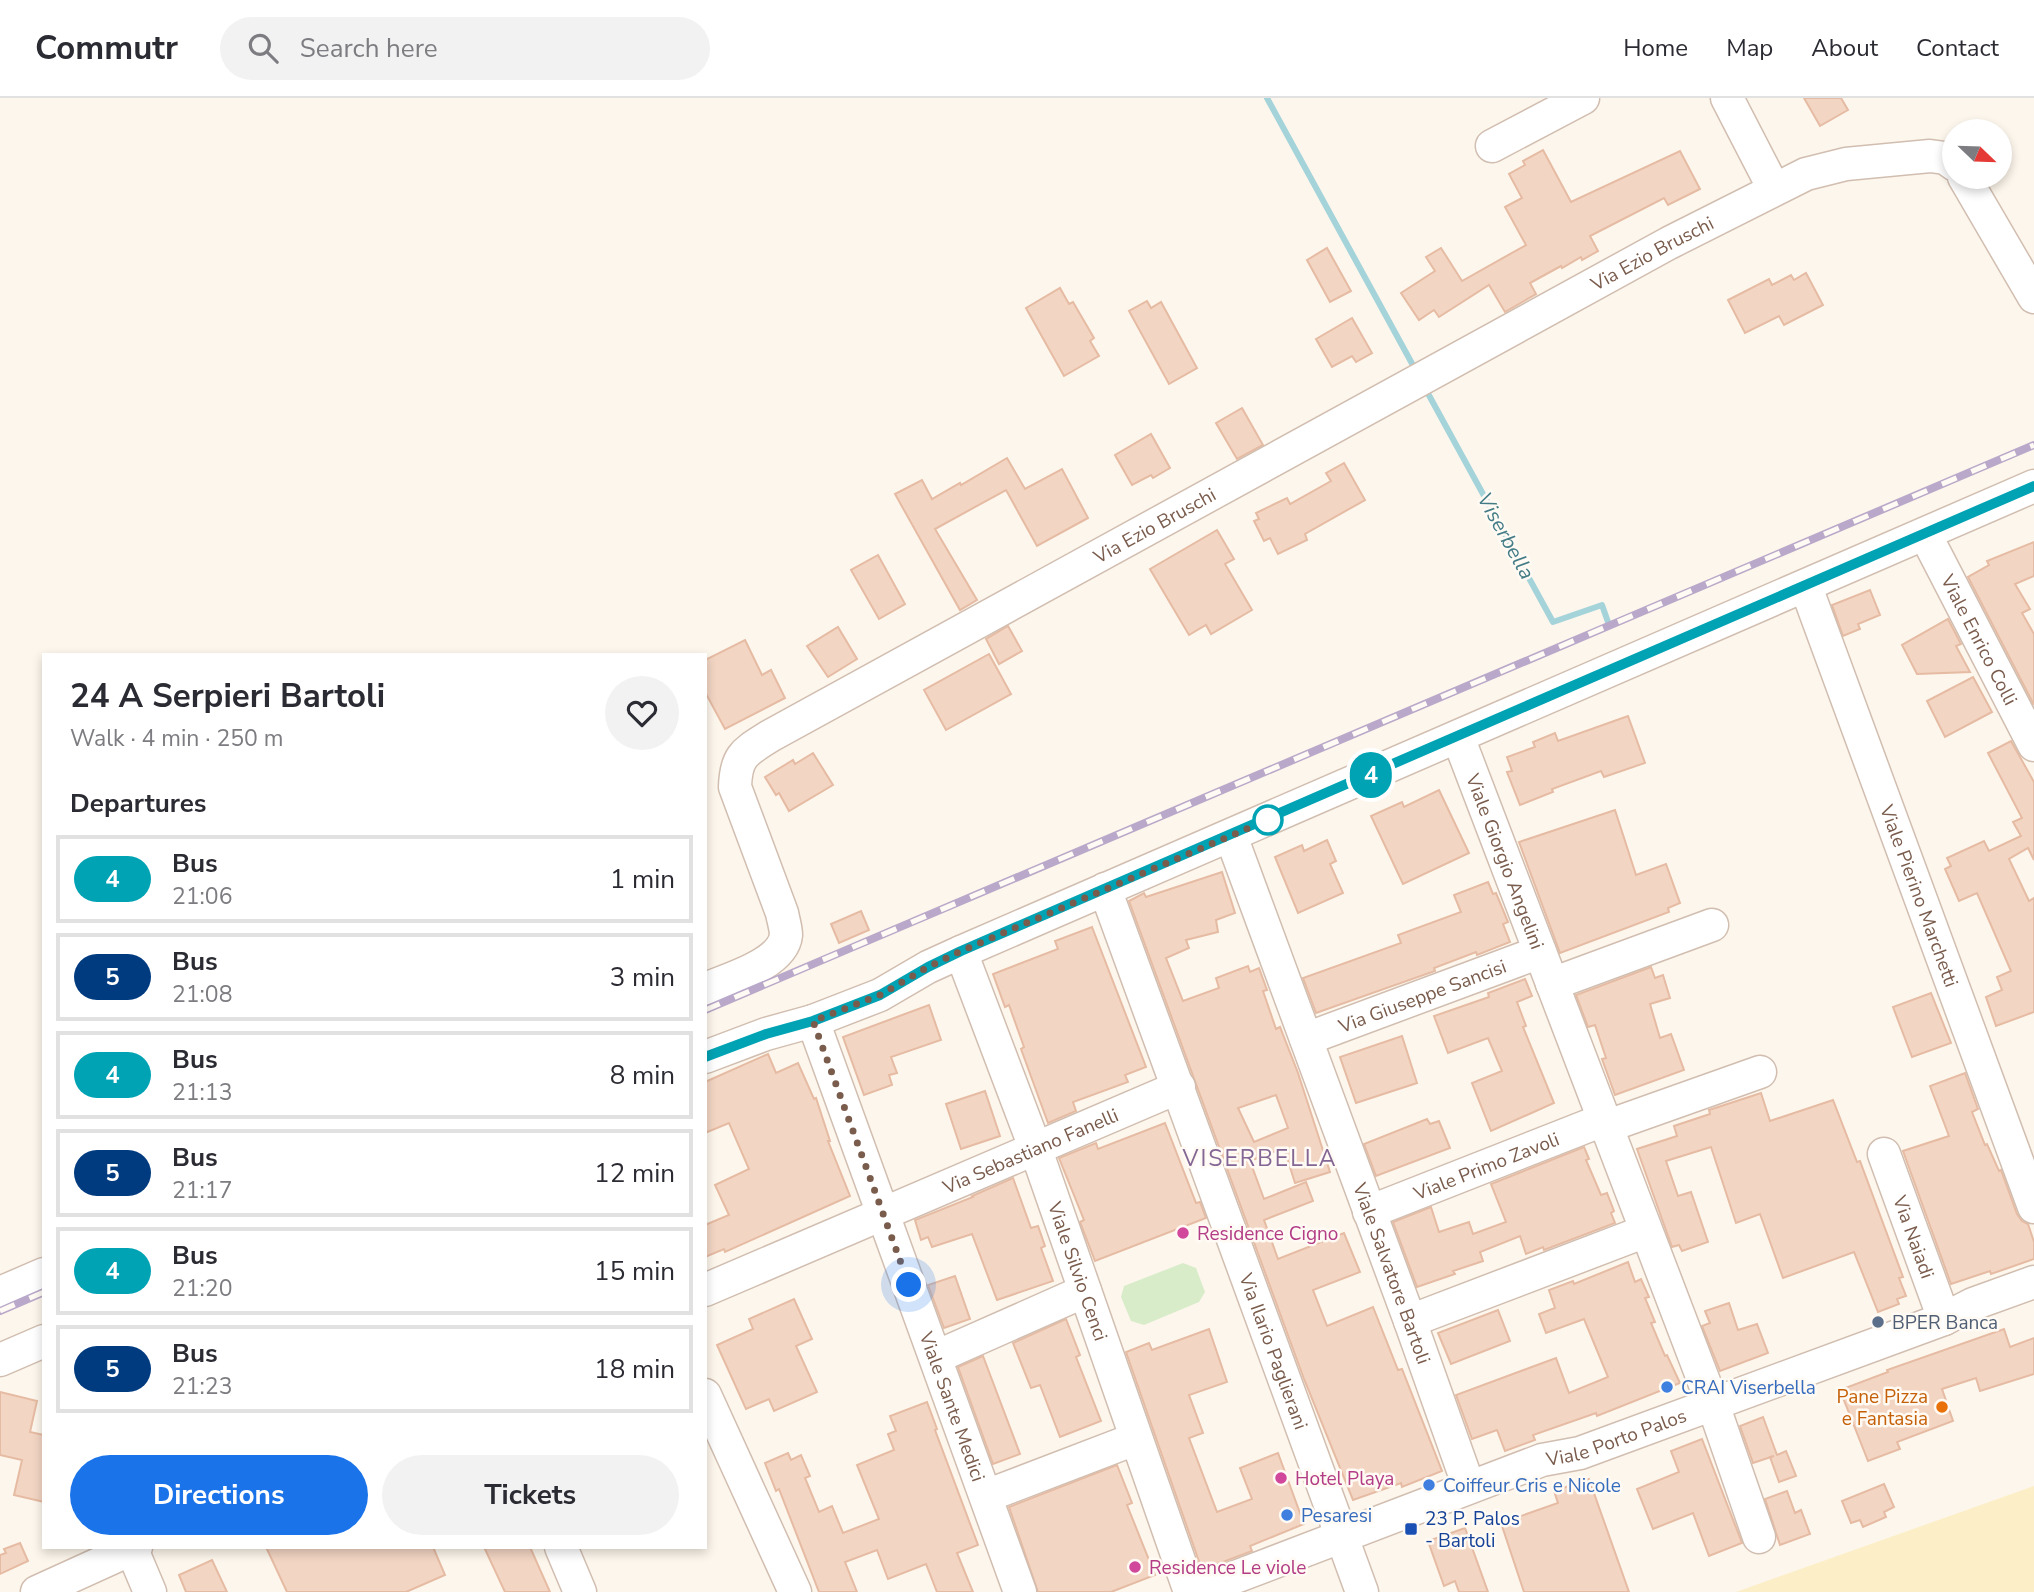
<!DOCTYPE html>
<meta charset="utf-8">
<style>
:root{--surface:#fff;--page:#f2f2f3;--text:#2b2b33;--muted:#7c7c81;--line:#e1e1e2;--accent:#1a73e8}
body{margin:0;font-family:"Nunito Sans",sans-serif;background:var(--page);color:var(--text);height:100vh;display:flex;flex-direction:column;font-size:26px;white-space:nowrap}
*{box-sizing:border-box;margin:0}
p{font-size:23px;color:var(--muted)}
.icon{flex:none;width:38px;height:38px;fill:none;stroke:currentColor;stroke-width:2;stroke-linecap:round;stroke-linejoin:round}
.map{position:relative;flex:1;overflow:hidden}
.drawer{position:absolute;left:42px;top:555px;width:665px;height:896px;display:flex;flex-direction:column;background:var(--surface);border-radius:0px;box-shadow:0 4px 10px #0003}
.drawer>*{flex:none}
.badge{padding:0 14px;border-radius:23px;font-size:24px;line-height:46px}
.needle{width:46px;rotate:113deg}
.buttons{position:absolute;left:1942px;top:21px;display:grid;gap:14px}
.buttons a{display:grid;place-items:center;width:70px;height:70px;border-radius:50%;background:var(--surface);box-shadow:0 4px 10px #0003;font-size:35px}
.you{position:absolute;width:35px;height:35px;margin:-18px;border:5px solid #fff;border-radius:50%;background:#1a73e8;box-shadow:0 0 0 10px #1a73e833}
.map>.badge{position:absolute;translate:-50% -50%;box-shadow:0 0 0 4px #fff}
h2{padding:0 28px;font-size:26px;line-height:63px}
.round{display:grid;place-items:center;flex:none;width:74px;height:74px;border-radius:37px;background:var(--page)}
.overview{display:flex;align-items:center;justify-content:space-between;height:119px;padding:0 28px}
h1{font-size:33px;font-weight:700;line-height:52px}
.button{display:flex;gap:14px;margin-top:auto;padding:14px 28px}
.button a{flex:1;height:80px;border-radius:42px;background:var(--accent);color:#fff;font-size:28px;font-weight:700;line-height:80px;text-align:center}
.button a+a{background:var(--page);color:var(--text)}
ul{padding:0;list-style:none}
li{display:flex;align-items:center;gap:21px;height:88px;margin:0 14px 10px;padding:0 14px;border:4px solid var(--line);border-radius:0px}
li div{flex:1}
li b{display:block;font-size:26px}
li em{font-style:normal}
li .badge{min-width:77px;font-weight:700;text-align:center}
header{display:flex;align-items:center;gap:42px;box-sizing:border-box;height:98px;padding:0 35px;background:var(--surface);border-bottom:2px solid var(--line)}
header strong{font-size:33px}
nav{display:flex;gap:38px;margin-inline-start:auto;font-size:24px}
.search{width:490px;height:63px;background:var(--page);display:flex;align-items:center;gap:18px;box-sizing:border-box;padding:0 24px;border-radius:38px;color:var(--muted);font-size:26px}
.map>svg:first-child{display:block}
.green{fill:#d8ecc9}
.sand{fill:#fcefc7}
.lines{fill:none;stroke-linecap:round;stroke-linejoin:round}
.stream{stroke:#a5d3da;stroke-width:6}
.building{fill:#f3d5c3;stroke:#e6bba3;stroke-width:2;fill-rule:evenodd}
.minor-casing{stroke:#d1beb0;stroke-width:35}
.minor{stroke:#fff;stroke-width:32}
.rail-casing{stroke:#b9a8c9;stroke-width:8}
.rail{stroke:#fffaf3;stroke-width:5;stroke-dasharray:16;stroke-linecap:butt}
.line-casing{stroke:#fff;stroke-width:16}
.line{stroke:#00a3b4;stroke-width:10}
.walk{stroke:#7a5c4d;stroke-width:7;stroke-dasharray:0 12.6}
.stop-dot{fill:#fff;stroke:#00a3b4;stroke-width:3.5}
.hotel-dot{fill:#d1479c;stroke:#fffaf3;stroke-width:2.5}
.service-dot{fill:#5c6f8a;stroke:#fffaf3;stroke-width:2.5}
.shop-dot{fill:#3f7fe0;stroke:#fffaf3;stroke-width:2.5}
.food-dot{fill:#e8710a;stroke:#fffaf3;stroke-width:2.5}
.transit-dot{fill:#1a4fb4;stroke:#fffaf3;stroke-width:2.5}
.labels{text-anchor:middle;stroke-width:5;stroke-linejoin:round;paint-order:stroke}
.street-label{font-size:19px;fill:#7a5c4d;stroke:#fffaf3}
.hotel-label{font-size:19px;fill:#b23c85;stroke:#fffaf3;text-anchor:start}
.service-label{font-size:19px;fill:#4e5e75;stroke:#fffaf3;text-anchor:start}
.shop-label{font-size:19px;fill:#366cbe;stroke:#fffaf3;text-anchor:start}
.food-label{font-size:19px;fill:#c56008;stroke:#fffaf3;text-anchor:end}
.transit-label{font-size:19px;fill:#164399;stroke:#fffaf3;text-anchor:start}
.water-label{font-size:21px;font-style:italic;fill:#437c86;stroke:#fffaf3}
.quarter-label{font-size:23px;letter-spacing:2px;fill:#846695;stroke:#fffaf3}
</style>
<header>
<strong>Commutr</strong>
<div class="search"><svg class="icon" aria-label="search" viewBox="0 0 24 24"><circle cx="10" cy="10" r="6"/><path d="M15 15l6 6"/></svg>Search here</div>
<nav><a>Home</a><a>Map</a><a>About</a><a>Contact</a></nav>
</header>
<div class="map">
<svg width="2034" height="1494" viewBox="0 0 2034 1494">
<rect width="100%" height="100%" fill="#fdf6ec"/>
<!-- green -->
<polygon class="green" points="1183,1165 1196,1170 1205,1194 1199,1204 1144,1227 1131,1223 1121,1199 1124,1188"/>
<!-- sand -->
<polygon class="sand" points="2034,1388 2034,1494 1736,1494"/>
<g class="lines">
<!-- stream -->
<g class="stream">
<polyline points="1267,0 1415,271"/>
<polyline points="1425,290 1553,524 1602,507 1608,524"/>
</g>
</g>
<!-- building -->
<g class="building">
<polygon points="1804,0 1841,0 1848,12 1820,28"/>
<polygon points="1543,52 1571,104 1680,53 1700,91 1668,107 1664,100 1590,138 1598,153 1582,162 1581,159 1562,170 1561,168 1530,185 1536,196 1505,214 1489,187 1439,219 1434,212 1419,222 1401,195 1435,173 1426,159 1441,150 1462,183 1526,147 1505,109 1522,100 1509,76 1525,67 1523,63"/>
<polygon points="1327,150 1351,193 1330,204 1307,162"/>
<polygon points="1806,175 1823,207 1784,227 1779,218 1745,235 1728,202 1769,181 1772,187 1791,177 1794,182"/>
<polygon points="1060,190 1069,206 1073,204 1094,240 1090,243 1099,258 1064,278 1026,210"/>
<polygon points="1147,203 1151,210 1161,204 1197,270 1169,286 1129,213"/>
<polygon points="1352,220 1372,255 1356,264 1352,258 1332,269 1316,241"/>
<polygon points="1242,310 1263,347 1237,361 1216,325"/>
<polygon points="1151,336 1170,370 1153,380 1151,377 1132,387 1115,357"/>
<polygon points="1007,360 1025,391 1062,371 1088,420 1037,448 1006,392 935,431 977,502 960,512 895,396 922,382 932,401 960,385 961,387"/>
<polygon points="1344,365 1365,402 1305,436 1307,442 1278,456 1270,440 1264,443 1254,423 1259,421 1256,415 1287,400 1290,406 1331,383 1326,375"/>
<polygon points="1217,432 1234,461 1225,466 1252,512 1211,536 1206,527 1189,537 1150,471"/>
<polygon points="2034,444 2034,478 2015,486 2030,511 2022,515 2034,536 2034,607 1968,479 1989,467 1987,463"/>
<polygon points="878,457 905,506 879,521 851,472"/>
<polygon points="1870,492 1880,517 1858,526 1860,531 1843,538 1832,507"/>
<polygon points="1948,521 1961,546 1956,548 1970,574 1917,576 1902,547"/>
<polygon points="1008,528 1022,553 999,566 986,541"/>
<polygon points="838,529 857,561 828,579 807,548"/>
<polygon points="745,542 762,577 771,572 785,600 725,631 705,594 705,562"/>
<polygon points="989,556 1011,596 946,632 924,592"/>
<polygon points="1973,579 1992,614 1945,639 1927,603"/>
<polygon points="1628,618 1645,665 1604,679 1601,673 1552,691 1553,694 1520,707 1507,674 1512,673 1507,659 1535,649 1533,644 1555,635 1558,643"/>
<polygon points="2011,643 2034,684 2034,762 2028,750 2009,761 2029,803 2034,800 2034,914 1996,928 1986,899 2002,892 1997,879 2011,873 1977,795 1959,803 1945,771 1951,768 1947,760 1984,743 1989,753 2021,738 2013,724 2022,720 1988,655"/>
<polygon points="813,655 833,687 789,713 779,695 776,697 765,679 793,662 795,666"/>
<polygon points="1439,692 1469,755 1403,786 1371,718 1402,704 1404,709"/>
<polygon points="1615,712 1636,777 1666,766 1680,805 1668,810 1669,814 1560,855 1519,744"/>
<polygon points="1327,742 1336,763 1330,766 1343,795 1298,815 1275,759 1302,747 1304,753"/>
<path d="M1222 774 1235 815 1216 822 1218 834 1186 842 1189 850 1166 860 1183 903 1219 890 1216 880 1248 868 1250 874 1259 870 1267 892 1263 893 1276 931 1280 929 1298 975 1330 1074 1295 1085 1284 1050 1250 1063 1264 1101 1306 1084 1313 1103 1264 1122 1278 1161 1344 1135 1360 1174 1313 1192 1327 1228 1373 1209 1398 1272 1402 1271 1442 1373 1402 1389 1401 1385 1353 1402 1304 1281 1129 803 1144 795 1146 799ZM1276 997 1288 1030 1254 1044 1238 1010Z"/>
<polygon points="1488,784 1493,796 1496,795 1508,824 1503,826 1510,844 1477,857 1476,854 1434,870 1435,873 1316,915 1303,880 1401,845 1398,837 1461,814 1454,797"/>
<polygon points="861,813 869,832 839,845 831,826"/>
<polygon points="1092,829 1146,969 1125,977 1128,984 1073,1004 1076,1013 1048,1025 1021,951 1024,949 1009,907 1005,909 993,876 1058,851 1055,843"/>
<polygon points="1651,869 1655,880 1663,877 1670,900 1650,906 1660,940 1671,936 1684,972 1615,997 1602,961 1606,960 1595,927 1588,929 1576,897"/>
<polygon points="1525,881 1532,898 1517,904 1526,928 1523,929 1554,1005 1491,1033 1472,985 1502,973 1488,940 1448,955 1434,918 1489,899 1488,895"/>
<polygon points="1931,895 1951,945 1912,959 1893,909"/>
<polygon points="929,907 941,942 891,959 897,975 889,977 892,987 864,997 843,939"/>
<polygon points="1402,938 1417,985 1356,1005 1340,959"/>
<polygon points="768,956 776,975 798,965 814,1001 816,1000 830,1043 828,1043 850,1098 725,1154 724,1151 705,1159 705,1127 729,1117 715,1087 749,1071 729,1025 705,1035 705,984"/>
<polygon points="1965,975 1978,1011 1972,1014 1985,1047 1987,1046 1999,1073 2001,1072 2017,1116 2022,1123 2028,1126 2034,1144 2034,1161 1991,1176 1990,1173 1951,1186 1903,1053 1949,1038 1930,988"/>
<polygon points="985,993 1000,1038 961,1051 946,1006"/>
<polygon points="1761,995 1770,1023 1833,1002 1857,1064 1860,1063 1903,1179 1899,1180 1906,1198 1897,1201 1899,1206 1878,1214 1854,1154 1783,1180 1760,1116 1736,1125 1711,1049 1666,1063 1678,1098 1691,1094 1708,1144 1682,1153 1679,1147 1672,1149 1637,1051 1677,1038 1674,1028 1710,1016 1709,1012"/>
<polygon points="1427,1021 1430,1026 1439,1023 1450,1050 1376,1078 1364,1046"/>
<polygon points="1165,1025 1196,1105 1200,1104 1206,1120 1095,1163 1080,1124 1084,1122 1059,1060 1096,1045 1098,1051"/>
<polygon points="1584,1049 1589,1061 1586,1062 1601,1097 1607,1095 1614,1113 1611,1115 1615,1125 1544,1152 1543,1149 1526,1156 1520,1138 1480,1154 1483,1163 1453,1173 1455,1176 1417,1189 1393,1124 1431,1109 1439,1134 1469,1124 1473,1136 1506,1124 1491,1086"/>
<polygon points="1013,1080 1031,1130 1038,1128 1045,1148 1041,1150 1053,1183 997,1202 972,1136 932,1149 928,1139 921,1142 915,1122 973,1099 972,1098"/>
<polygon points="1628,1164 1635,1184 1641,1181 1649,1199 1645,1200 1655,1224 1651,1225 1665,1258 1667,1257 1680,1285 1597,1318 1596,1315 1533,1337 1535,1342 1505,1353 1497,1332 1472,1341 1456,1297 1556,1260 1569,1295 1608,1279 1584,1221 1546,1235 1539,1216 1555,1210 1549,1192 1573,1183 1574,1186"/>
<polygon points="955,1178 970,1221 944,1230 928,1187"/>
<polygon points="794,1201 812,1241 796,1248 817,1294 774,1313 769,1301 746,1311 717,1247 753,1231 749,1221"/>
<polygon points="1729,1205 1738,1232 1757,1226 1768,1255 1720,1273 1702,1228 1710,1225 1705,1213"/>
<polygon points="1498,1212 1510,1243 1451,1266 1438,1235"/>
<polygon points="1066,1221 1080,1257 1076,1259 1101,1323 1060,1339 1040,1287 1031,1290 1013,1245"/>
<polygon points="1209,1231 1227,1284 1189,1297 1203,1335 1189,1340 1217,1414 1252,1401 1240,1370 1278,1355 1304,1426 1250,1448 1252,1453 1202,1472 1126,1254 1149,1245 1152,1252"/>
<polygon points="2004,1231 2010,1249 2034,1240 2034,1276 1980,1293 1976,1280 1942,1291 1953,1323 1897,1344 1900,1351 1868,1363 1840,1292 1888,1274 1887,1272"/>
<polygon points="983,1258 1020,1356 993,1366 958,1269"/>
<polygon points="0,1294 37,1303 30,1334 44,1337 44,1404 14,1397 22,1362 0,1357"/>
<polygon points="927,1304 937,1331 935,1332 978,1447 957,1455 973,1494 937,1494 926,1466 888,1481 877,1452 845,1464 857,1494 819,1494 779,1391 776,1393 765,1365 788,1355 791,1362 801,1357 810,1378 805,1380 819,1414 832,1408 843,1435 879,1421 857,1367 894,1352 888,1336 896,1333 890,1318"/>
<polygon points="1763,1319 1777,1357 1786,1353 1796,1378 1779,1384 1770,1359 1774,1358 1753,1365 1740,1328"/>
<polygon points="1702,1341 1742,1445 1709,1458 1693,1415 1653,1431 1637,1391 1679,1374 1671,1353"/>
<polygon points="1117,1367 1132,1405 1127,1407 1155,1477 1111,1494 1038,1494 1009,1409"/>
<polygon points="1589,1381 1629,1494 1524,1494 1501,1425 1558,1405 1554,1393"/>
<polygon points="1884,1386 1894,1409 1884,1414 1886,1419 1863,1429 1860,1422 1851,1425 1842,1403"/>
<polygon points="1787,1393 1795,1415 1801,1412 1810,1436 1780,1447 1765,1401"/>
<polygon points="1465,1430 1488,1494 1459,1494 1455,1483 1444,1488 1428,1443"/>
<polygon points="20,1445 28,1463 0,1476 0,1457 6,1455 4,1451"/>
<polygon points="266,1449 433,1449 445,1477 406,1494 287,1494"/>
<polygon points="484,1449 530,1449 550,1494 505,1494"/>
<polygon points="212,1462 227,1494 186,1494 179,1477"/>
</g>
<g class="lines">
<defs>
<g id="minor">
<polyline points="1727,0 1774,91"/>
<polyline points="1492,48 1583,0"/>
<polyline points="1964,79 2034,199"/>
<path id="s1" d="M1925 436 2034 647"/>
<path id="s2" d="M1806 489 2034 1109"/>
<path id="s3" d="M1458 639 1716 1315 1759 1439"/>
<path id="s4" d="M1231 738 1410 1223 1464 1375"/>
<path id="s5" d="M1105 791 1362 1494"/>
<path id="s6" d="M961 854 1036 1052 1190 1494"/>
<polyline points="1552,886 1712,827"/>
<path id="s7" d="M705 891C729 881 783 866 786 837 786 830 783 821 782 815L735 689C736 657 745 654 770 638L1669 145 1806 76 1846 66 1930 58 1945 60 1955 67"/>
<path id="s8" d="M813 923 1020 1494"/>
<path id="s9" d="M1306 941 1540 854"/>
<polyline points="705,959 766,936 813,923 880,897 928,869 961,854 2034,388"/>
<polyline points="1605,1029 1760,974"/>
<path id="s10" d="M1884 1056 1944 1221"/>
<path id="s11" d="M1369 1114 1603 1022"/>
<path id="s12" d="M705 1192 1179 989"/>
<polyline points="0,1195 44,1176"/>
<polyline points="1410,1223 1646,1133"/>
<polyline points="936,1259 1085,1193"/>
<polyline points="0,1262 44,1243"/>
<polyline points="705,1297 795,1494"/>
<polyline points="986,1398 1135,1341"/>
<polyline points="131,1449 150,1494"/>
<polyline points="561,1449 580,1494"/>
<polyline points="37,1494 136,1449"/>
<path id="s13" d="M1196 1494 1542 1362 1580 1355 1944 1221 1973 1206 2034 1184"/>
</g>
</defs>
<!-- minor casing -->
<use href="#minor" class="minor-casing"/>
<!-- minor -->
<use href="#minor" class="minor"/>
<defs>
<g id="rail">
<polyline points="705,912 2034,347"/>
<polyline points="0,1213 44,1194"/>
</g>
</defs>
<!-- rail casing -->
<use href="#rail" class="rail-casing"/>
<!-- rail -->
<use href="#rail" class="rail"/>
</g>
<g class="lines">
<defs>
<polyline id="line" points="705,959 766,936 813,923 880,897 928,869 961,853 2034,388"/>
</defs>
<!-- line casing -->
<use href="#line" class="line-casing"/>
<!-- line -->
<use href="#line" class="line"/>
<!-- walk -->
<polyline class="walk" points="909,1187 813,923 880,897 928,869 961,853 1279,717 1268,722"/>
</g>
<!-- markers -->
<circle class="stop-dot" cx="1268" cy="722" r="14"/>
<g class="hotel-dot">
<circle cx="1183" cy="1135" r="7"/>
<circle cx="1281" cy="1380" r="7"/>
<circle cx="1135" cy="1469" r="7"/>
</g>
<circle class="service-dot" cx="1878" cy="1224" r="7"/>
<g class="shop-dot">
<circle cx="1667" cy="1289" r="7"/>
<circle cx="1429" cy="1387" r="7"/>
<circle cx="1287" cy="1417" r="7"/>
</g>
<circle class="food-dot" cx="1942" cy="1309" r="7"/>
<rect class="transit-dot" x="1404" y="1424" width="14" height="14" rx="3.5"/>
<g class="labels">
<!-- street labels -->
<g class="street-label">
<text dy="7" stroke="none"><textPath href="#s7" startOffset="1330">Via Ezio Bruschi</textPath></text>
<text dy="7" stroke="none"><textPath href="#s7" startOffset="763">Via Ezio Bruschi</textPath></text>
<text dy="7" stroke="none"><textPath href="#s1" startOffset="119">Viale Enrico Colli</textPath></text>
<text dy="7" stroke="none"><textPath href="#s3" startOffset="133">Viale Giorgio Angelini</textPath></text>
<text dy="7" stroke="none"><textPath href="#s2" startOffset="329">Viale Pierino Marchetti</textPath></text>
<text dy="7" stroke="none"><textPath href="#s9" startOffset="124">Via Giuseppe Sancisi</textPath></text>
<text dy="7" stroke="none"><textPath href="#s12" startOffset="354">Via Sebastiano Fanelli</textPath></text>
<text dy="7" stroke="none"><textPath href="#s11" startOffset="126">Viale Primo Zavoli</textPath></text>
<text dy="7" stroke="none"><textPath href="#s10" startOffset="88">Via Naiadi</textPath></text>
<text dy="7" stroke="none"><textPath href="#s6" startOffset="340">Viale Silvio Cenci</textPath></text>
<text dy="7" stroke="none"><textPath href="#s4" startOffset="466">Viale Salvatore Bartoli</textPath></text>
<text dy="7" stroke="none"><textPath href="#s5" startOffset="492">Via Ilario Paglierani</textPath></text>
<text dy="7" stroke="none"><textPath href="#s8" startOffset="410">Viale Sante Medici</textPath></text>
<text dy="7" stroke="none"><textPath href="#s13" startOffset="448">Viale Porto Palos</textPath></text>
</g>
<!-- hotel labels -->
<g class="hotel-label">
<text x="1197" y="1142">Residence Cigno</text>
<text x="1295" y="1387">Hotel Playa</text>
<text x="1149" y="1476">Residence Le viole</text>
</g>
<!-- service labels -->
<g class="service-label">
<text x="1892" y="1231">BPER Banca</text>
</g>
<!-- shop labels -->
<g class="shop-label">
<text x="1681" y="1296">CRAI Viserbella</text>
<text x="1443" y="1394">Coiffeur Cris e Nicole</text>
<text x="1301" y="1424">Pesaresi</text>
</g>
<!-- food labels -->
<g class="food-label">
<text x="1928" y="1305">Pane Pizza<tspan x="1928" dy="22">e Fantasia</tspan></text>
</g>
<!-- transit labels -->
<g class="transit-label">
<text x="1425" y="1427">23 P. Palos<tspan x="1425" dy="22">- Bartoli</tspan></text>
</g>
<!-- water labels -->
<g class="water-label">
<text transform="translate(1506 438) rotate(61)" y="7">Viserbella</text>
</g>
<!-- quarter labels -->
<g class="quarter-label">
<text x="1260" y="1068">VISERBELLA</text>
</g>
</g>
</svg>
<div class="buttons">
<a><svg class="needle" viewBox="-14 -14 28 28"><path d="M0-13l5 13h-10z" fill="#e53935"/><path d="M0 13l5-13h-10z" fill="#7c7c81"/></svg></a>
</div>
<div class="you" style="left:909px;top:1187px"></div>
<b class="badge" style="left:1371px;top:677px;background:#00a3b4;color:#fff">4</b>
<section class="drawer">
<div class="overview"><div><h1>24 A Serpieri Bartoli</h1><p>Walk · 4 min · 250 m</p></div><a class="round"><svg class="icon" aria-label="heart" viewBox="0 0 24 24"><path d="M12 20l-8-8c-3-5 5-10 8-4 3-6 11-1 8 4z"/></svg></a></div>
<h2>Departures</h2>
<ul>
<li><span class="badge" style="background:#00a3b4;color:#fff">4</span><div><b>Bus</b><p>21:06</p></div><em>1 min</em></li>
<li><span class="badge" style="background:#003b80;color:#fff">5</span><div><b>Bus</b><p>21:08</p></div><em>3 min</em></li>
<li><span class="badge" style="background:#00a3b4;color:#fff">4</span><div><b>Bus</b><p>21:13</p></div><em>8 min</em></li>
<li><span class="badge" style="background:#003b80;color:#fff">5</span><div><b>Bus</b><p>21:17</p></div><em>12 min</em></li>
<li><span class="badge" style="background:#00a3b4;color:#fff">4</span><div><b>Bus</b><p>21:20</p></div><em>15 min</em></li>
<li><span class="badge" style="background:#003b80;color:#fff">5</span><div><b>Bus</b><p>21:23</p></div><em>18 min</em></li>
</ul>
<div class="button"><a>Directions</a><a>Tickets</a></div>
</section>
</div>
